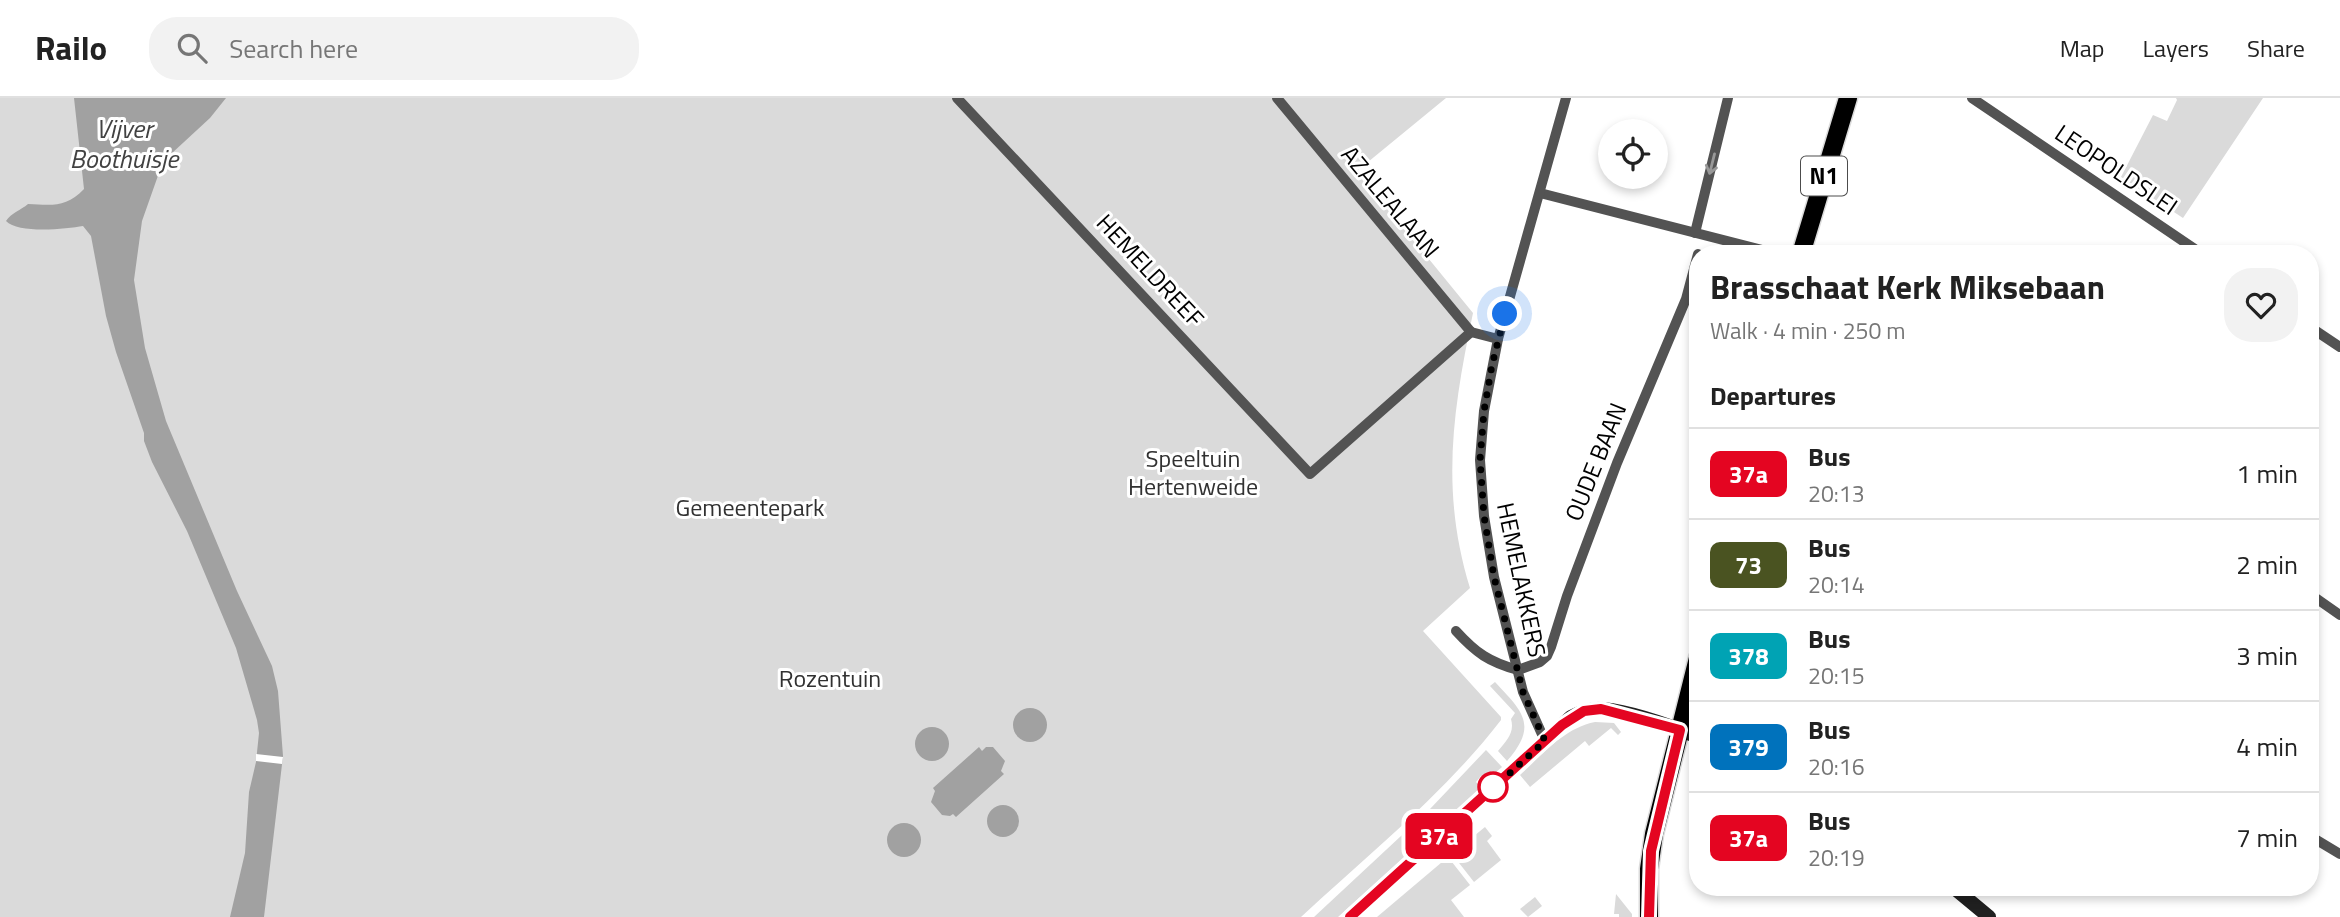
<!DOCTYPE html>
<meta charset="utf-8">
<style>
:root{--surface:#fff;--page:#f2f2f2;--text:#222;--muted:#767676;--line:#e0e0e0}
body{margin:0;font-family:"Titillium Web",sans-serif;background:var(--page);color:var(--text);height:100vh;display:flex;flex-direction:column;font-size:26px;white-space:nowrap}
*{box-sizing:border-box;margin:0}
p{font-size:23px;color:var(--muted)}
.icon{flex:none;width:38px;height:38px;fill:none;stroke:currentColor;stroke-width:2;stroke-linecap:round;stroke-linejoin:round}
.map{position:relative;flex:1;overflow:hidden}
.side{position:absolute;left:1689px;top:147px;width:630px;height:651px;display:flex;flex-direction:column;background:var(--surface);border-radius:28px;box-shadow:0 4px 10px #0003}
.side>*{flex:none}
.badge{padding:0 14px;border-radius:10px;font-size:24px;line-height:46px}
.buttons{position:absolute;left:1598px;top:21px;display:grid;gap:14px}
.buttons a{display:grid;place-items:center;width:70px;height:70px;border-radius:50%;background:var(--surface);box-shadow:0 4px 10px #0003;font-size:35px}
.you{position:absolute;width:35px;height:35px;margin:-18px;border:5px solid #fff;border-radius:50%;background:#1a73e8;box-shadow:0 0 0 10px #1a73e833}
.map>.badge{position:absolute;translate:-50% -50%;box-shadow:0 0 0 4px #fff}
h2{padding:0 21px;font-size:26px;line-height:63px}
.round{display:grid;place-items:center;flex:none;width:74px;height:74px;border-radius:28px;background:var(--page)}
.overview{display:flex;align-items:center;justify-content:space-between;height:119px;padding:0 21px}
h1{font-size:33px;font-weight:700;line-height:52px}
ul{padding:0;list-style:none}
li{display:flex;align-items:center;gap:21px;height:91px;padding:0 21px;border-top:2px solid var(--line)}
li div{flex:1}
li b{display:block;font-size:26px}
li em{font-style:normal}
li .badge{min-width:77px;font-weight:700;text-align:center}
header{display:flex;align-items:center;gap:42px;box-sizing:border-box;height:98px;padding:0 35px;background:var(--surface);border-bottom:2px solid var(--line)}
header strong{font-size:33px}
nav{display:flex;gap:38px;margin-inline-start:auto;font-size:24px}
.search{width:490px;height:63px;background:var(--page);display:flex;align-items:center;gap:18px;box-sizing:border-box;padding:0 24px;border-radius:28px;color:var(--muted);font-size:26px}
.map>svg:first-child{display:block}
.green{fill:#dadada}
.water{fill:#a1a1a1}
.pier{fill:#fff}
.lines{fill:none;stroke-linecap:round;stroke-linejoin:round}
.primary-casing{stroke:#dbdbdb;stroke-width:21}
.street{stroke:#535353;stroke-width:10}
.secondary{stroke:#202020;stroke-width:14}
.primary{stroke:#000;stroke-width:18}
.oneway{stroke:#989898}
.line-casing{stroke:#fff;stroke-width:16}
.line{stroke:#e40521;stroke-width:10}
.walk{stroke:#000;stroke-width:7;stroke-dasharray:0 12.6}
.stop-dot{fill:#fff;stroke:#e40521;stroke-width:3.5}
.labels{text-anchor:middle;stroke-width:6;stroke-linejoin:round;paint-order:stroke}
.shield{fill:#fff;stroke:#4c4c4c;stroke-width:2}
.shield-label{font-size:23px;font-weight:bold;fill:#000}
.street-label{font-size:24px;fill:#000;stroke:#fff}
.park-label{font-size:24px;fill:#313131;stroke:#fff}
.water-label{font-size:26px;font-style:italic;fill:#424242;stroke:#fff}
</style>
<header>
<strong>Railo</strong>
<div class="search"><svg class="icon" aria-label="search" viewBox="0 0 24 24"><circle cx="10" cy="10" r="6"/><path d="M15 15l6 6"/></svg>Search here</div>
<nav><a>Map</a><a>Layers</a><a>Share</a></nav>
</header>
<div class="map">
<svg width="2340" height="819" viewBox="0 0 2340 819">
<rect width="100%" height="100%" fill="#fff"/>
<!-- green -->
<g class="green">
<path d="M0 0H1446L1357 73 1473 215C1453 311 1440 393 1470 490L1423 533 1501 619V622C1444 696 1369 756 1301 819H0Z"/>
<polygon points="2176,0 2263,0 2183,120 2121,79 2153,17 2167,23 2177,2"/>
<path d="M1495 584C1522 613 1539 627 1507 663L1498 653C1506 643 1515 635 1511 621L1515 615 1490 588Z"/>
<path d="M1595 624 1614 625 1621 634 1618 637 1611 630 1589 648 1585 643 1530 689 1520 677C1542 657 1564 630 1595 624Z"/>
<polygon points="1486,652 1502,669 1495,675 1492,673 1484,681 1481,678 1476,684 1481,689 1338,819 1314,819 1430,711"/>
<polygon points="1485,729 1492,738 1487,743 1501,762 1474,784 1452,756"/>
<polygon points="1448,759 1470,787 1451,802 1464,819 1377,819"/>
<polygon points="1616,796 1632,816 1632,819 1619,819 1619,816 1614,816"/>
<polygon points="1535,799 1542,808 1528,819 1520,811"/>
</g>
<!-- water -->
<g class="water">
<path d="M74 0H226L210 20 171 56 160 72 142 123 134 182 145 250 166 323 237 493 272 568 278 593 283 658 264 819H230L245 755 249 694 256 664 259 635 257 622 236 550 187 433 152 364 144 343V335L116 254 106 218 91 138 83 128C66 131 18 136 6 123 11 115 21 112 28 106 52 107 66 110 84 91Z"/>
<circle cx="1030" cy="627" r="17"/>
<circle cx="932" cy="646" r="17"/>
<polygon points="979,649 982,653 986,649 993,649 1005,663 1001,673 1004,676 956,719 953,716 950,718 942,717 931,704 935,693 933,690"/>
<circle cx="1003" cy="723" r="16"/>
<circle cx="904" cy="742" r="17"/>
</g>
<!-- pier -->
<polygon class="pier" points="256,656 283,659 282,666 256,663"/>
<g class="lines">
<defs>
<g id="primary">
<polyline points="1801,156 1848,0"/>
<polyline points="1649,819 1649,771 1654,736 1698,560"/>
</g>
</defs>
<!-- primary casing -->
<use href="#primary" class="primary-casing"/>
<!-- street -->
<g class="street">
<polyline points="957,0 1310,376 1471,234"/>
<polyline points="1277,0 1471,234"/>
<polyline points="1972,0 2202,156"/>
<polyline points="1540,95 1778,156"/>
<polyline points="1695,135 1728,0"/>
<polyline points="2310,229 2340,249"/>
<polyline points="1471,234 1498,241"/>
<polyline points="2310,496 2340,517"/>
<path d="M1456 533C1476 555 1489 564 1518 572"/>
<polyline points="1518,572 1540,564 1547,558 1551,549 1567,498 1617,365 1686,201 1698,156"/>
<polyline points="1545,643 1523,594 1494,479 1484,418 1480,362 1484,313 1498,241 1566,0"/>
<polyline points="2310,738 2340,756"/>
</g>
<!-- secondary -->
<g class="secondary">
<polyline points="1953,789 1989,819"/>
<path d="M1350 819 1571 619C1581 614 1591 610 1603 611 1631 614 1671 628 1698 639"/>
</g>
<!-- primary -->
<use href="#primary" class="primary"/>
</g>
<!-- one-way arrows -->
<defs><path id="oneway-shaft" d="M-6 0H5M1.5-3L5.5 0L1.5 3" fill="none" stroke-width="1.6" stroke-linecap="round" stroke-linejoin="round" transform="scale(1.75)"/></defs>
<use class="oneway" href="#oneway-shaft" transform="translate(1712 66) rotate(104)"/>
<g class="lines">
<defs>
<polyline id="line" points="1350,819 1562,627 1584,613 1601,611 1680,632 1651,753 1649,819"/>
</defs>
<!-- line casing -->
<use href="#line" class="line-casing"/>
<!-- line -->
<use href="#line" class="line"/>
<!-- walk -->
<polyline class="walk" points="1493,689 1488,695 1545,643 1523,594 1494,479 1484,418 1480,362 1484,313 1492,267 1505,216"/>
</g>
<!-- markers -->
<circle class="stop-dot" cx="1493" cy="689" r="14"/>
<g class="labels">
<!-- shield labels -->
<rect class="shield" x="1801" y="58.5" width="46" height="39" rx="5"/>
<g class="shield-label">
<text x="1824" y="86">N1</text>
</g>
<!-- street labels -->
<g class="street-label">
<text transform="translate(2116 72) rotate(34)" y="8">LEOPOLDSLEI</text>
<text transform="translate(1390 104) rotate(50)" y="8">AZALEALAAN</text>
<text transform="translate(1150 173) rotate(47)" y="8">HEMELDREEF</text>
<text transform="translate(1596 364) rotate(-68)" y="8">OUDE BAAN</text>
<text transform="translate(1521 482) rotate(78)" y="8">HEMELAKKERS</text>
</g>
<!-- park labels -->
<g class="park-label">
<text x="1193" y="369">Speeltuin<tspan x="1193" dy="28">Hertenweide</tspan></text>
<text x="750" y="418">Gemeentepark</text>
<text x="830" y="589">Rozentuin</text>
</g>
<!-- water labels -->
<g class="water-label">
<text x="124" y="40">Vijver<tspan x="124" dy="30">Boothuisje</tspan></text>
</g>
</g>
</svg>
<div class="buttons">
<a><svg class="icon" aria-label="locate" viewBox="0 0 24 24"><circle cx="12" cy="12" r="6"/><path d="M12 2v4M12 18v4M2 12h4M18 12h4"/></svg></a>
</div>
<div class="you" style="left:1505px;top:216px"></div>
<b class="badge" style="left:1439px;top:738px;background:#e40521;color:#fff">37a</b>
<section class="side">
<div class="overview"><div><h1>Brasschaat Kerk Miksebaan</h1><p>Walk · 4 min · 250 m</p></div><a class="round"><svg class="icon" aria-label="heart" viewBox="0 0 24 24"><path d="M12 20l-8-8c-3-5 5-10 8-4 3-6 11-1 8 4z"/></svg></a></div>
<h2>Departures</h2>
<ul>
<li><span class="badge" style="background:#e40521;color:#fff">37a</span><div><b>Bus</b><p>20:13</p></div><em>1 min</em></li>
<li><span class="badge" style="background:#4a5321;color:#fff">73</span><div><b>Bus</b><p>20:14</p></div><em>2 min</em></li>
<li><span class="badge" style="background:#00a3b4;color:#fff">378</span><div><b>Bus</b><p>20:15</p></div><em>3 min</em></li>
<li><span class="badge" style="background:#0072bc;color:#fff">379</span><div><b>Bus</b><p>20:16</p></div><em>4 min</em></li>
<li><span class="badge" style="background:#e40521;color:#fff">37a</span><div><b>Bus</b><p>20:19</p></div><em>7 min</em></li>
</ul>
</section>
</div>
